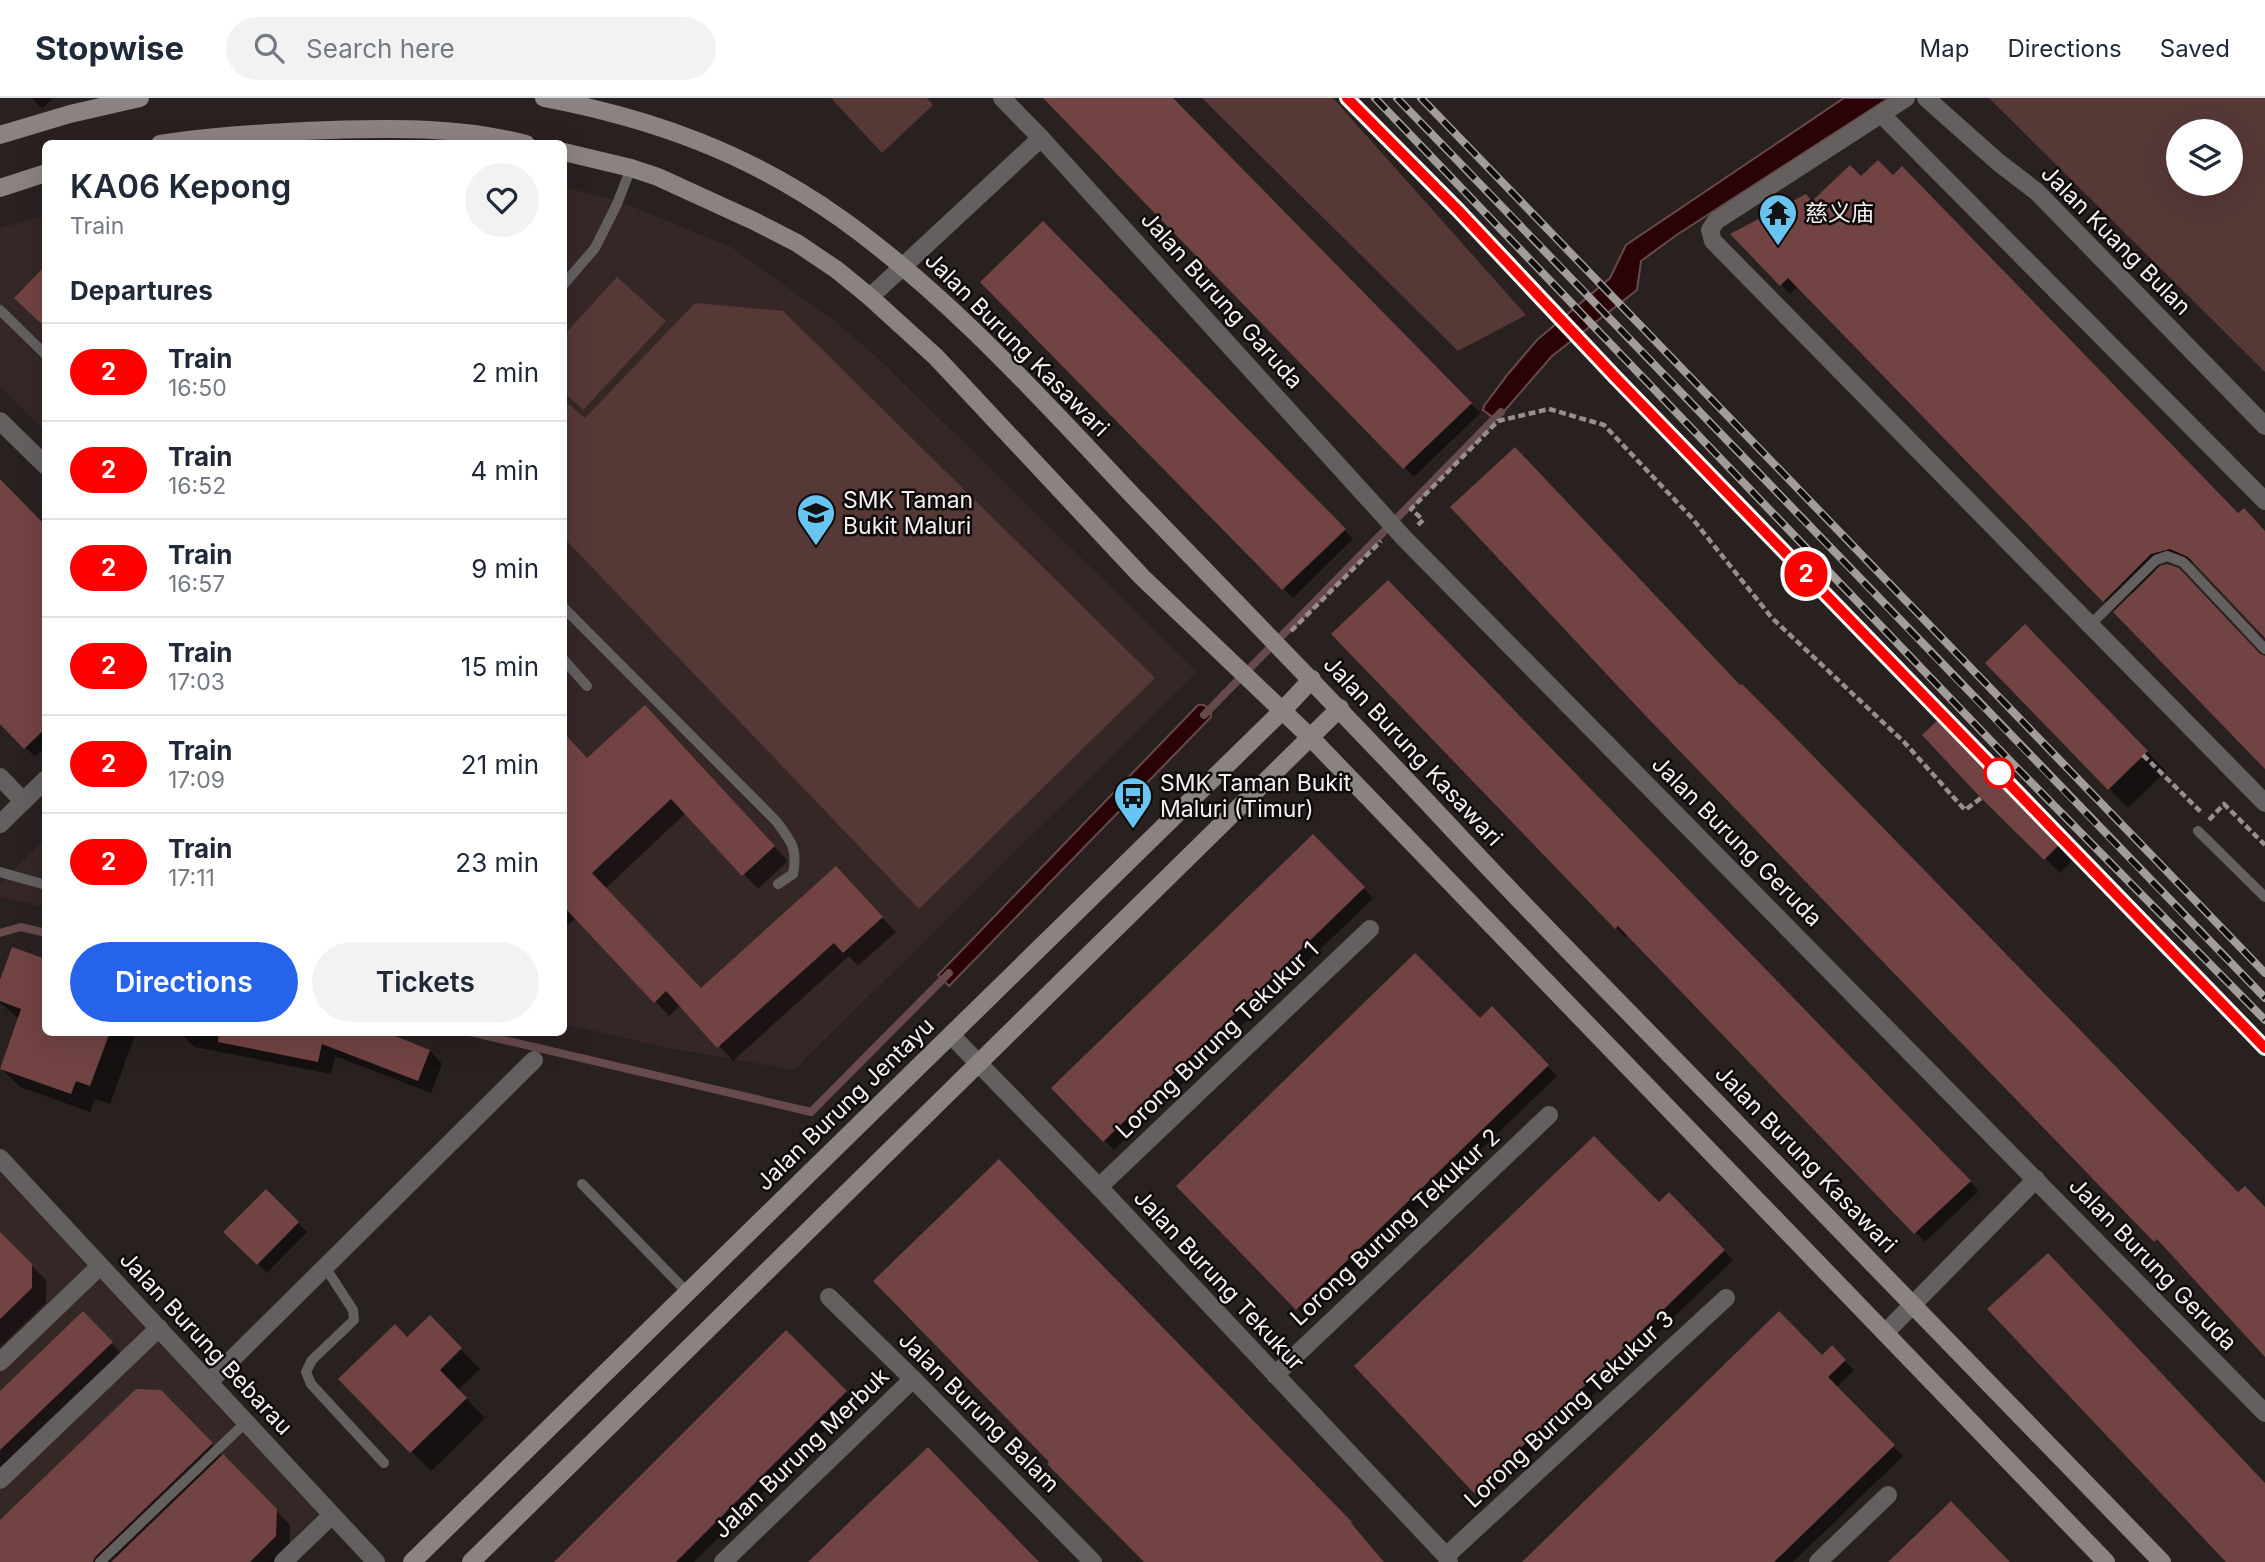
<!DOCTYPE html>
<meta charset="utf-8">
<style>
:root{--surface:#fff;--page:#f2f2f3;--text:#1f2937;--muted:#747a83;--line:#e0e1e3;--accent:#2563eb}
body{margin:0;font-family:Inter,"Noto Sans SC",sans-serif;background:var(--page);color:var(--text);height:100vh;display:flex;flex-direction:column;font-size:26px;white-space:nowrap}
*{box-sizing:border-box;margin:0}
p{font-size:23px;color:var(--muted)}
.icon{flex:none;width:38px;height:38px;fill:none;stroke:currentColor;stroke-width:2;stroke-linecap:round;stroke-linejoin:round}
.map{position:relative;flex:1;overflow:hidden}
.sheet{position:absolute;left:42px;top:42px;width:525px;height:896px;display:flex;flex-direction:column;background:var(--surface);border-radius:10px;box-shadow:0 7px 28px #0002}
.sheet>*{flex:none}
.badge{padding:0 14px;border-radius:23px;font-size:24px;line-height:46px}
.tools{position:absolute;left:2166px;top:21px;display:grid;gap:14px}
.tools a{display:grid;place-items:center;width:77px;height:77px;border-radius:50%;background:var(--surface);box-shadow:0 7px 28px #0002;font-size:35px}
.map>.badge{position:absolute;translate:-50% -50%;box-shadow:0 0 0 4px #fff}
h2{padding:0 28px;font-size:26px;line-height:63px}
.round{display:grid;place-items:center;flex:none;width:74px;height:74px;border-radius:37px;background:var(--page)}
.headline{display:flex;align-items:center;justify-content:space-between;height:119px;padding:0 28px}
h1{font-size:33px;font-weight:600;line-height:52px}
.action{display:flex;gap:14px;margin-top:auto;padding:14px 28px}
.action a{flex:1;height:80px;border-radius:42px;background:var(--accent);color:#fff;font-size:28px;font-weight:600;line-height:80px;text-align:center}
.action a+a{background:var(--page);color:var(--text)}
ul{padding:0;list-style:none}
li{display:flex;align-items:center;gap:21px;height:98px;padding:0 28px;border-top:2px solid var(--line)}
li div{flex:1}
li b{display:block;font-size:26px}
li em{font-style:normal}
li .badge{min-width:77px;font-weight:700;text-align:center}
header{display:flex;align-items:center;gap:42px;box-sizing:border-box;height:98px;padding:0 35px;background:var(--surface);border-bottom:2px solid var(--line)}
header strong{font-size:33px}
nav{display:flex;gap:38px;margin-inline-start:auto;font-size:24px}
.search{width:490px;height:63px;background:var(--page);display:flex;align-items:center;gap:18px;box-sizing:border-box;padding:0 24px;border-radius:38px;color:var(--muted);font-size:26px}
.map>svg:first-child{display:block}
.built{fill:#362727}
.green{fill:#563837;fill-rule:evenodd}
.water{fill:#290306;stroke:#664a4c;stroke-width:2}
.shadow{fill:#0007}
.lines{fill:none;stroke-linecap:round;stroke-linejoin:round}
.stream{stroke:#664a4c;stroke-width:8}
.building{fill:#714342}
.path{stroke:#968f8f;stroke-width:4.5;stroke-dasharray:7 3.5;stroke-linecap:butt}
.lane{stroke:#646060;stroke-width:10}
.street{stroke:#646060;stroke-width:18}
.secondary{stroke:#8a8382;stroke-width:18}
.rail-casing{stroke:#a29c9b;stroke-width:8}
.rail{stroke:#0f0b0b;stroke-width:5;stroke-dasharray:16;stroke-linecap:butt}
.line-casing{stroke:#fff;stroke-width:16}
.line{stroke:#f00;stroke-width:10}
.stop-dot{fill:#fff;stroke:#f00;stroke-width:3.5}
.labels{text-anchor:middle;stroke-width:5;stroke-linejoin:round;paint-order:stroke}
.poi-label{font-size:23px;fill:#f6f0f0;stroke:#0f0b0b;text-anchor:start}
.street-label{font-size:23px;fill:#f6f0f0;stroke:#0f0b0b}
</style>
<header>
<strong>Stopwise</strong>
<div class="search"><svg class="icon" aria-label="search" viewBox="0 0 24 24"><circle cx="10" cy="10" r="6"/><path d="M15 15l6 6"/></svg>Search here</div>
<nav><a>Map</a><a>Directions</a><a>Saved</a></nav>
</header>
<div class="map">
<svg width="2265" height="1464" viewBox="0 0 2265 1464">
<rect width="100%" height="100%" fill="#292120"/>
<!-- built -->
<g class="built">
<polygon points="564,89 618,103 731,149 837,225 883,265 1197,574 794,972 669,950 564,926"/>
<polygon points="45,117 45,333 0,288 0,130"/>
<polygon points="45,741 45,809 0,799 0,786"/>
<polygon points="0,1074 318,1416 269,1464 0,1464"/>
</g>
<!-- green -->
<g class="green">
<polygon points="831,0 927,0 933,7 882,55"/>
<polygon points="1202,0 1333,0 1526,217 1458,253"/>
<path d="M1989 0H2265V274ZM2231 33V86H2179V33Z"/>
<polygon points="617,179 666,223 583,312 564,294 564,237"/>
<polygon points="695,205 783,213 1155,580 919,811 564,440 564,302 585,320"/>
</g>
<!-- water -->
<g class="water">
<polygon points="1844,0 1889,0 1678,136 1641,163 1637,192 1552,258 1499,319 1494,320 1483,312 1484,308 1508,276 1537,242 1610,180 1626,147"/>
<polygon points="1198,607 1204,607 1211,613 1211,619 949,888 938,877"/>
</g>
<!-- shadow -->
<g class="shadow">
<polygon points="32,0 53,0 42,11"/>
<polygon points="1046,0 1172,0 1480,315 1414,379"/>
<polygon points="1812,105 2238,418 2265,435 2265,538 2199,467 2179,459 2162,464 2154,473 2167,468 2260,558 2265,560 2265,668 2131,495 2114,512 1798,188 1790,196 1733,137"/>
<polygon points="1043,125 1353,441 1293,500 982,184"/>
<polygon points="0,382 46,430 46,648 35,659 0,624"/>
<polygon points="1388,484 1979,1093 1925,1144 1628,836 1625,839 1616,830"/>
<polygon points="2025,529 2166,673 2128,710 1987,565"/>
<polygon points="1940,622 2074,760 2060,775 1982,698"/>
<polygon points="659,624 788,763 758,791 686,715 605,791 701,892 850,785 896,834 858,868 849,858 733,963 681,907 669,918 576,820 564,831 564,637 587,662"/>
<polygon points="1313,739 1373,800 1114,1052 1053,991"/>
<polygon points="46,856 46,934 132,934 135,937 110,1006 95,1001 90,1014 20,989 1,970 19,921 0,905 0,888 43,862"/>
<polygon points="1492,911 1557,978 1307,1220 1178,1088 1480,922"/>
<polygon points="183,934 380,934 430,953 442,966 431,995 335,958 331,976 195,949 182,937"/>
<polygon points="266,1093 307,1134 267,1175 225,1134"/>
<polygon points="1669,1096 1733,1162 1484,1403 1356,1268 1659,1106"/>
<polygon points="0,1136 46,1182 46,1205 0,1249"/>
<polygon points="83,1216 130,1264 0,1390 0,1295"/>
<polygon points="430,1220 480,1271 458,1292 485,1320 431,1373 340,1281 408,1241"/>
<polygon points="786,1235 855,1303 694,1464 557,1464"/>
<polygon points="1832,1250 1854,1272 1836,1290 1903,1358 1793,1464 1524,1464 1822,1259"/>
<polygon points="160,1293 290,1427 289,1452 277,1464 0,1464 0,1424"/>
</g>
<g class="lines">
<!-- stream -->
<g class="stream">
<polyline points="1204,617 1501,314"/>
<polyline points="0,835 21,829 46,835"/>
<polyline points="470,934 811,1014 949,875"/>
</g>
</g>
<!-- building -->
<g class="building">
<polygon points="1043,0 1173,0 1472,305 1403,371"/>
<polygon points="1878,62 1893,77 1902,68 2238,415 2244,410 2265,433 2265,540 2188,459 2170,451 2151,456 2103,504 1788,180 1780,188 1730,136 1806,96 1812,103 1850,67 1861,78"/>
<polygon points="1043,123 1346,431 1282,492 980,184"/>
<polygon points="46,167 46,230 14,200"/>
<polygon points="1515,349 1740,587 1742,586 1778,622 2238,1094 2245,1088 2265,1109 2265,1259 2157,1141 2154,1144 1941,924 1643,615 1450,409"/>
<polygon points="0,381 46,428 46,630 24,651 0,626"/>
<polygon points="2167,466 2179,470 2260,556 2265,558 2265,671 2113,514 2160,468"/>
<polygon points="1388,482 1971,1083 1914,1136 1618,828 1615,831 1331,536"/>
<polygon points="2025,526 2148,653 2108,692 1985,565"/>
<polygon points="645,607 775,748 742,778 671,701 592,775 701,890 836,768 883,819 843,855 834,845 717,950 666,893 654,905 564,809 564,635 587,660"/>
<polygon points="1940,620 2061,745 2044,762 1981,700 1922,637"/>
<polygon points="1313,736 1365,789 1103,1044 1051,990"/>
<polygon points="12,849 46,861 46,934 110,934 90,988 76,983 71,996 0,971 21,911 0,903 0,882"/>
<polygon points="1415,855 1480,920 1492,908 1549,967 1296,1212 1176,1088"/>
<polygon points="219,934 385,934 430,952 418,983 322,946 318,964 218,944"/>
<polygon points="1594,1038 1659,1104 1669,1094 1725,1152 1474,1395 1354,1268"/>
<polygon points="999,1061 1352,1424 1351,1425 1384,1464 1144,1464 1047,1366 1049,1364 873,1183"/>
<polygon points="266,1091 299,1124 257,1167 223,1134"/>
<polygon points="0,1134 32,1166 32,1190 0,1221"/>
<polygon points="2048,1155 2265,1385 2265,1464 2226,1464 1987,1211"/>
<polygon points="83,1213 113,1244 0,1352 0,1293"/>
<polygon points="1779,1213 1822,1257 1832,1247 1846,1262 1828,1279 1895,1347 1774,1464 1522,1464"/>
<polygon points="430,1217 462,1250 440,1272 467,1300 410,1355 338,1281 395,1226 407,1239"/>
<polygon points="786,1232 847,1293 676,1464 554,1464"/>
<polygon points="136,1291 161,1292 213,1345 95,1459 93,1464 0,1464 0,1422"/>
<polygon points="928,1349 1039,1464 808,1464 866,1408"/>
<polygon points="223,1356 277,1411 276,1438 250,1464 111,1464"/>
<polygon points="1951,1403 2010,1464 1888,1464 1914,1439"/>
</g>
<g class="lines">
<!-- path -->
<g class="path">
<polyline points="1418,427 1423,422 1411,411 1498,323 1549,311 1604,327 1691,419 1772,520 1904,644 1965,712 1981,700"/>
<polyline points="1291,533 1381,443"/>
<polyline points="2143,657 2203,716"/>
<polyline points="2209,722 2224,706 2265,747"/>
</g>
<!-- lane -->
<g class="lane">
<polyline points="564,186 595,150 617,106 631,70"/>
<polyline points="0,212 46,257"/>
<path d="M564 510 776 723C791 743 798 750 793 776L778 786"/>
<polyline points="2090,527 2156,462 2167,458 2183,464 2265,551"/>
<polyline points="564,562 587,588"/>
<polyline points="2198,733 2265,799"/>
<polyline points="0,774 46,787"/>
<polyline points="582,1086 687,1194"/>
<polyline points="325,1169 353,1212 354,1222 312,1262 306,1274 311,1286 384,1365"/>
<polyline points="100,1464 246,1324"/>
</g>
<!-- street -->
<g class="street">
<polyline points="1002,0 1041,40 1404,440 2265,1315"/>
<polyline points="1906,0 1716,123 1710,132 1713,143 2265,705"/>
<polyline points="1926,0 1998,64 2037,94 2265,328"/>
<polyline points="1881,16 2265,403"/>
<polyline points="870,199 1041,40"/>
<polyline points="0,323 46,368"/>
<polyline points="0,679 23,703"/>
<polyline points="0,726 46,681"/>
<polyline points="951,937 1099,1089 1446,1458 1449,1464"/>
<polyline points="0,1060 376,1464"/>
<polyline points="1099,1089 1370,831"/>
<polyline points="829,1199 913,1281 1093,1464"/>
<polyline points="1885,1235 2036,1081"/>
<polyline points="0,1264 100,1168"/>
<polyline points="1275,1277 1549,1017"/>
<polyline points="209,1284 534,962"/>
<polyline points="0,1382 159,1230"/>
<polyline points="1446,1458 1726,1200"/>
<polyline points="283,1464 332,1417"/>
<polyline points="723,1464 913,1281"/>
<polyline points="1818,1464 1888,1397"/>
</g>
<!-- secondary -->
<g class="secondary">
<path d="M544 0C654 21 748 55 840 120 951 199 1043 303 1137 402 1240 509 1343 614 1444 722 1532 817 1624 909 1714 1002 1863 1156 2013 1310 2162 1464"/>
<polyline points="0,37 70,16 140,0"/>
<path d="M160 46C217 37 273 34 330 32 396 30 462 29 526 46"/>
<polyline points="564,54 631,70 658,79 754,123 797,145 837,172 870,199 936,259 1142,479 1311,640 2106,1464"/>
<polyline points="0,90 46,75"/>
<polyline points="412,1464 1283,612 1312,581"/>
<polyline points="471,1464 1340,610"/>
</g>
<defs>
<g id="rail">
<polyline points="1347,0 1458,112 1615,279 2265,950"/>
<polyline points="1375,0 2015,668 2265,922"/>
<path d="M1397 0C1687 299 1974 601 2265 900"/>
<polyline points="1421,0 2265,875"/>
</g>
</defs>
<!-- rail casing -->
<use href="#rail" class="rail-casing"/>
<!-- rail -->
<use href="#rail" class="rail"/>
</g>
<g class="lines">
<defs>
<polyline id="line" points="1347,0 1458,112 1615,279 2265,950"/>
</defs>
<!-- line casing -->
<use href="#line" class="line-casing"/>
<!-- line -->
<use href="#line" class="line"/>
</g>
<!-- icons -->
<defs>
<symbol id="temple-pin" viewBox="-11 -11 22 30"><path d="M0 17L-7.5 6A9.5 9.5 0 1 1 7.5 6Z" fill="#68c4f0" stroke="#0f0b0b"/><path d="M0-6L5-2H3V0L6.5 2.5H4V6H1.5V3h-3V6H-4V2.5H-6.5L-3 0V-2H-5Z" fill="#111"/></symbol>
<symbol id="school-pin" viewBox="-11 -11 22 30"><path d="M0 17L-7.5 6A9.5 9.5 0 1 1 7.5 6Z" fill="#68c4f0" stroke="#0f0b0b"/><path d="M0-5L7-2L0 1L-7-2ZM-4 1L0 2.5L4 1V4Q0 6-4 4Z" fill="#111"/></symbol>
<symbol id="bus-pin" viewBox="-11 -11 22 30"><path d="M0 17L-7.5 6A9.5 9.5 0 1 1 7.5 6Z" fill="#68c4f0" stroke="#0f0b0b"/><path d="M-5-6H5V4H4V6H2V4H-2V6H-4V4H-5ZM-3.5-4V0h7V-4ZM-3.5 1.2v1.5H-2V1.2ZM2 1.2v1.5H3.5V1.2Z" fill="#111"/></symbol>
</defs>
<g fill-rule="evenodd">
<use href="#temple-pin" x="1756" y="93" width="44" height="60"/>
<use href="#school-pin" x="794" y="393" width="44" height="60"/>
<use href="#bus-pin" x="1111" y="676" width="44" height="60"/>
</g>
<!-- markers -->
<circle class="stop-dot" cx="1999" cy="675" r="14"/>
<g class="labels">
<!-- poi labels -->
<g class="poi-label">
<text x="1805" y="123">慈义庙</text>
<text x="843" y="410">SMK Taman<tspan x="843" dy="26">Bukit Maluri</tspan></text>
<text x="1160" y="693">SMK Taman Bukit<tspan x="1160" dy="26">Maluri (Timur)</tspan></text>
</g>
<!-- street labels -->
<g class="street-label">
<text transform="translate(2116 142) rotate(45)" y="8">Jalan Kuang Bulan</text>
<text transform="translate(1222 202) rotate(48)" y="8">Jalan Burung Garuda</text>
<text transform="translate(1017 246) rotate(45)" y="8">Jalan Burung Kasawari</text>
<text transform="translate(1413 653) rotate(47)" y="8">Jalan Burung Kasawari</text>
<text transform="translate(1737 743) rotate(45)" y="8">Jalan Burung Geruda</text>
<text transform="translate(1217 942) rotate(-44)" y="8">Lorong Burung Tekukur 1</text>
<text transform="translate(845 1006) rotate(-44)" y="8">Jalan Burung Jentayu</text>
<text transform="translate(1806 1061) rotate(46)" y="8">Jalan Burung Kasawari</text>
<text transform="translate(1395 1129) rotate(-43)" y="8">Lorong Burung Tekukur 2</text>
<text transform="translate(2153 1166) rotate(46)" y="8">Jalan Burung Geruda</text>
<text transform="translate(1219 1182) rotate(47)" y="8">Jalan Burung Tekukur</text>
<text transform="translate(206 1245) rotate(47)" y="8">Jalan Burung Bebarau</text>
<text transform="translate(1569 1311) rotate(-43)" y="8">Lorong Burung Tekukur 3</text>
<text transform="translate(979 1314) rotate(45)" y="8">Jalan Burung Balam</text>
<text transform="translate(801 1355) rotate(-44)" y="8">Jalan Burung Merbuk</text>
</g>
</g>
</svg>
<div class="tools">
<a><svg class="icon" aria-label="layers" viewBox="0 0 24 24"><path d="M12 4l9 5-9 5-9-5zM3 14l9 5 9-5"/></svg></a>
</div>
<b class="badge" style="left:1806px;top:476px;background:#f00;color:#fff">2</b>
<section class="sheet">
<div class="headline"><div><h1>KA06 Kepong</h1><p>Train</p></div><a class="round"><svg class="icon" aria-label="heart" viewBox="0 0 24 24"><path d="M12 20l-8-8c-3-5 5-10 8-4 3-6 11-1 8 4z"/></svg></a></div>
<h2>Departures</h2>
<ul>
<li><span class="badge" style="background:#f00;color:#fff">2</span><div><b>Train</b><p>16:50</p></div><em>2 min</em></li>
<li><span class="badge" style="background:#f00;color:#fff">2</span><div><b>Train</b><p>16:52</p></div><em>4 min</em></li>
<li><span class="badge" style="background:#f00;color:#fff">2</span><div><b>Train</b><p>16:57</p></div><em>9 min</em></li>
<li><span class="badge" style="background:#f00;color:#fff">2</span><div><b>Train</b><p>17:03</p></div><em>15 min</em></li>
<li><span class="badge" style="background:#f00;color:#fff">2</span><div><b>Train</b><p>17:09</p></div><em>21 min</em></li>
<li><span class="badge" style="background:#f00;color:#fff">2</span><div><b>Train</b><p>17:11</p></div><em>23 min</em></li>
</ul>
<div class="action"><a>Directions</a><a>Tickets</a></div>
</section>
</div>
